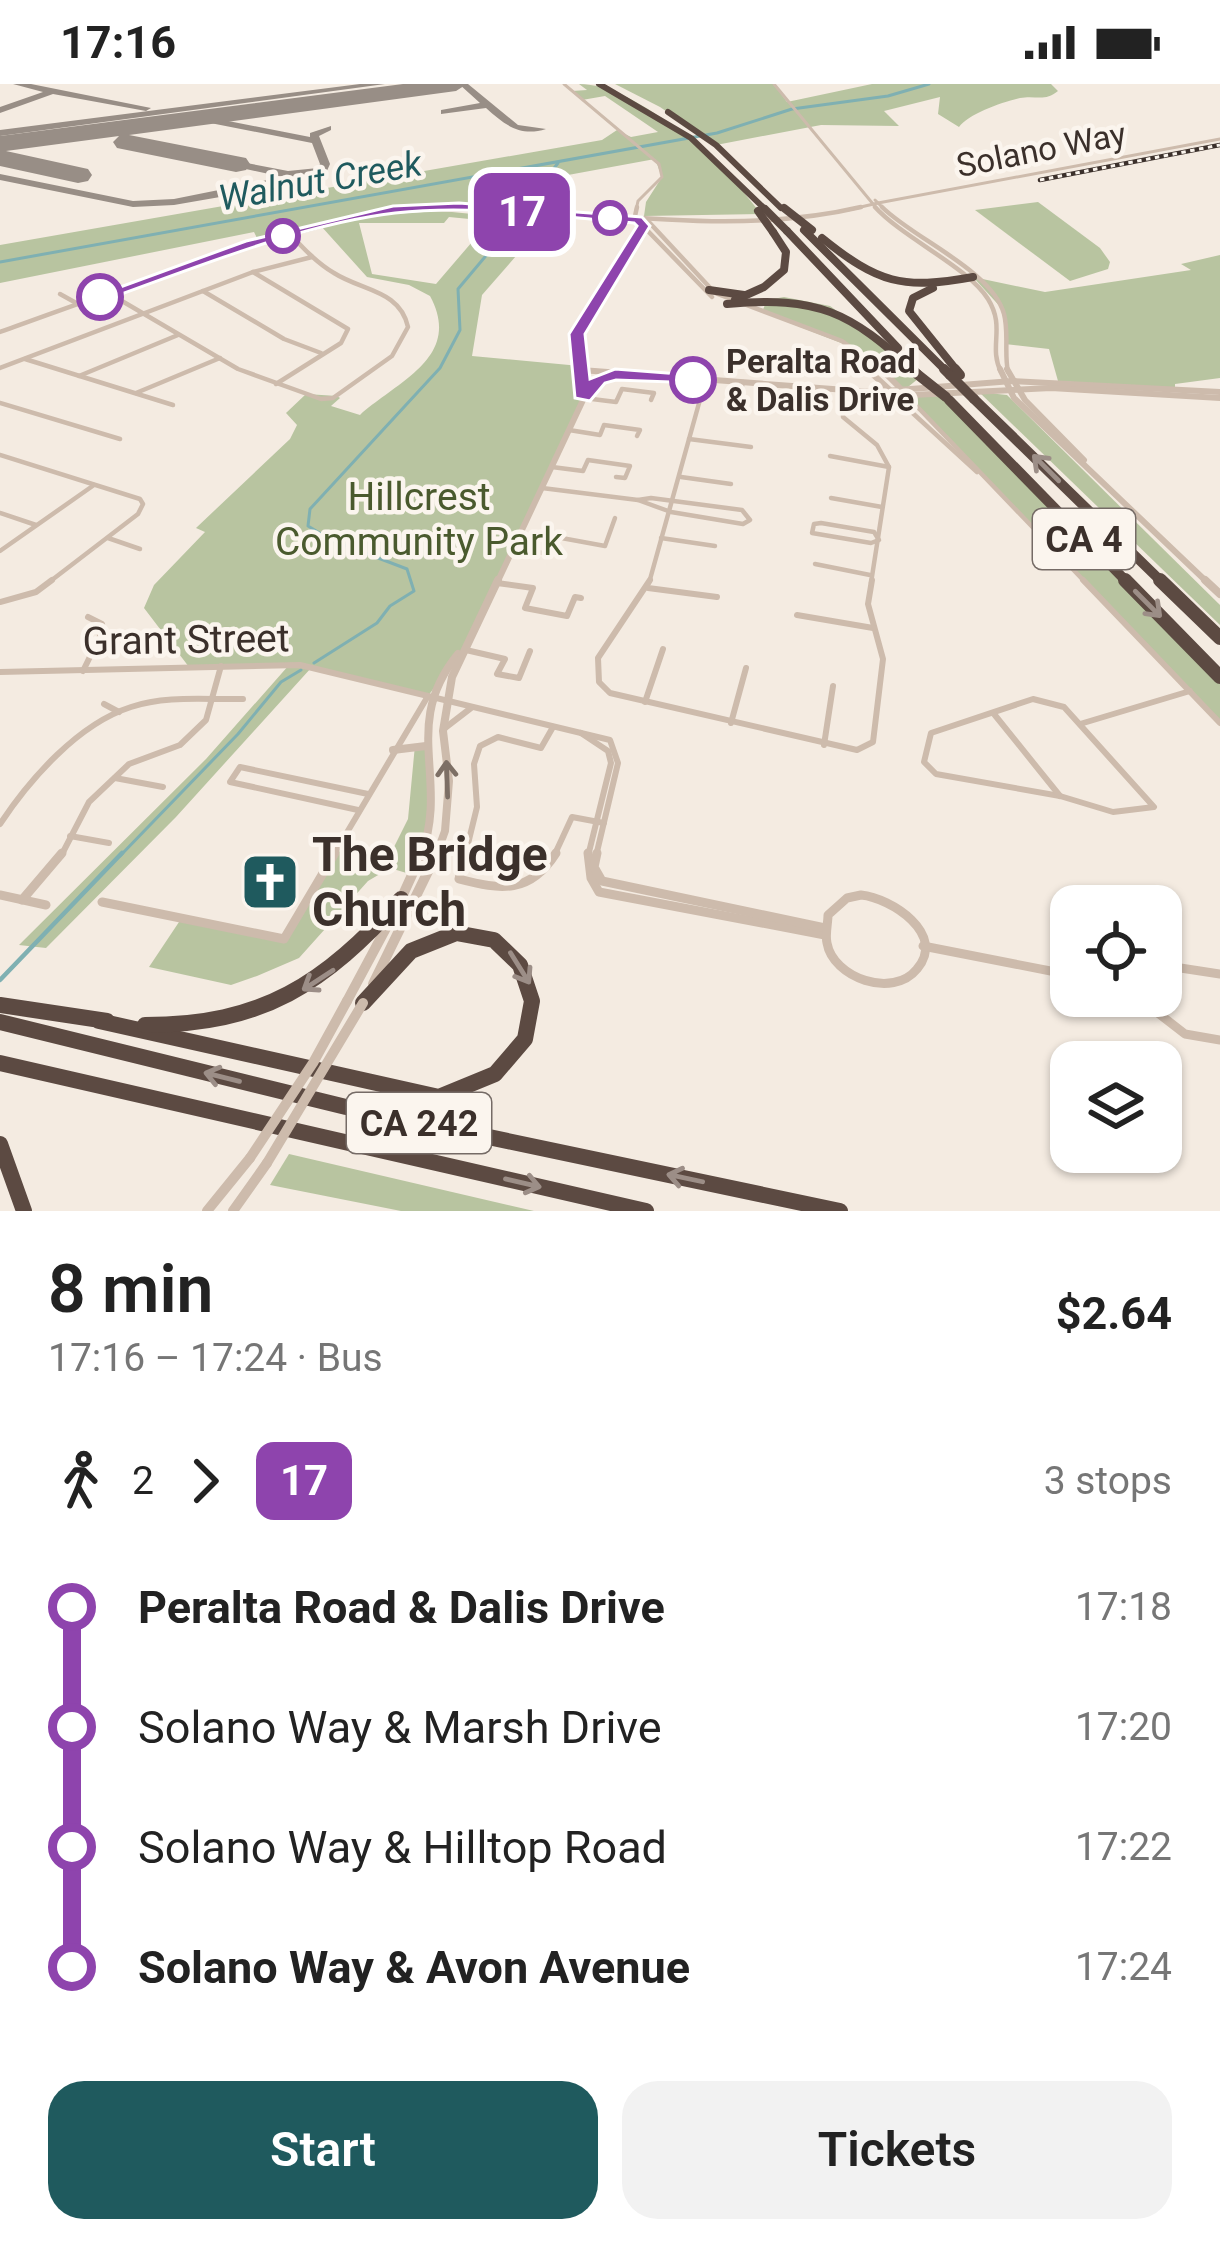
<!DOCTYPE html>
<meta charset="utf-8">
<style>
:root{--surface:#fff;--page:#f2f2f2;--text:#222;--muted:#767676;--accent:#1f5a5e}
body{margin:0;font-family:Roboto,sans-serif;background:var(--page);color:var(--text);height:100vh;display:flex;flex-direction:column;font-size:45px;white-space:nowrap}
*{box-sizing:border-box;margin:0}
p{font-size:39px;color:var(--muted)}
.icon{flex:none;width:66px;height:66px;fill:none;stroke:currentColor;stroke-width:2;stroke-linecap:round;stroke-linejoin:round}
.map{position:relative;height:1127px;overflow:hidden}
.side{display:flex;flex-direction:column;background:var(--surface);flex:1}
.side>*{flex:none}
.badge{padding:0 24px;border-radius:18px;font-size:42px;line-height:78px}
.fabs{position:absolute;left:1050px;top:801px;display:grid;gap:24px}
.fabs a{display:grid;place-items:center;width:132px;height:132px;border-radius:24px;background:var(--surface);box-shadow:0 3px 9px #0004;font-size:60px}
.map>.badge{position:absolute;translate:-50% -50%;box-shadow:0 0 0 6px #fff}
.legs{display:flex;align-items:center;gap:18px;height:132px;padding:0 48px;font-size:39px}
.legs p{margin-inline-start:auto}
.summary{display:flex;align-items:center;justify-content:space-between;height:204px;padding:0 48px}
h1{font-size:66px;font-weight:600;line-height:90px}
.action{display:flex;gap:24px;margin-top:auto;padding:24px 48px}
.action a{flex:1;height:138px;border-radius:36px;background:var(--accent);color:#fff;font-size:48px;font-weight:600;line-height:138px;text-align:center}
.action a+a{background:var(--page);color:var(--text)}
ul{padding:0 48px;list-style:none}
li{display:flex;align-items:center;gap:42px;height:120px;font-size:45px}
li i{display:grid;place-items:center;width:18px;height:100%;margin:0 15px;background:currentColor}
li i::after{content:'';width:30px;height:30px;margin:-15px;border:9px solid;border-radius:50%;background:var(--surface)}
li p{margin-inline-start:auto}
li:first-child i{background:linear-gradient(#0000 50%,currentColor 0)}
li:last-child i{background:linear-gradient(currentColor 50%,#0000 0)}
.status{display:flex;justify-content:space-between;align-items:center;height:84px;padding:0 60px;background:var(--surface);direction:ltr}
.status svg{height:33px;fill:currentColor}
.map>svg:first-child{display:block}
.green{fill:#b8c4a0;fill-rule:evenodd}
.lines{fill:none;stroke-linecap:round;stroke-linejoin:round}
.stream-far1{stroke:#7fb0b2;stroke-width:3}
.stream{stroke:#7fb0b2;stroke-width:4.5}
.taxiway{fill:#988e86;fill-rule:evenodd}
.runway{fill:#988e86;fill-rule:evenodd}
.minor-far3{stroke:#cdbbac;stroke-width:3}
.minor-far2{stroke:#cdbbac;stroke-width:4.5}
.minor-far1{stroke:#cdbbac;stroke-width:6}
.minor{stroke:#cdbbac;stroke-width:9}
.tertiary-far4{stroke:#cdbbac;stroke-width:3}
.tertiary-far3{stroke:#cdbbac;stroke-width:4.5}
.tertiary-far2{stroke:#cdbbac;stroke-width:6}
.tertiary-far1{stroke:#cdbbac;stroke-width:8}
.tertiary{stroke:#cdbbac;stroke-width:10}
.motorway-far4{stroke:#5c4a42;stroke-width:6}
.motorway-far3{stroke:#5c4a42;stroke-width:8}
.motorway-far2{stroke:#5c4a42;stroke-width:10}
.motorway-far1{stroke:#5c4a42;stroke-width:14}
.motorway{stroke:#5c4a42;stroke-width:16}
.rail-casing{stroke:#3b302b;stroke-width:4.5}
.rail{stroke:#fbf5ee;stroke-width:3;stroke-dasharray:4.5;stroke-linecap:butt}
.tertiary-bridge{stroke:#cdbbac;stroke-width:10}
.motorway-bridge-far1{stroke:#5c4a42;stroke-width:8}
.motorway-bridge{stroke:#5c4a42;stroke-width:10}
.oneway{stroke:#9c8e87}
.oneway2{stroke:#7d6f65}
.line-1{fill:#8e44ad;stroke:#fff;stroke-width:3}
.stop-1-dot{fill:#fff;stroke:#8e44ad;stroke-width:6}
.labels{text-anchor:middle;stroke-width:9;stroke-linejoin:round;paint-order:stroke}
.far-street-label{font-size:33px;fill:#3b302b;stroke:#fbf5ee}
.far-stop-label{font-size:33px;font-weight:bold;fill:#3b302b;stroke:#fbf5ee;text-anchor:start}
.far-water-label{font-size:36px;font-style:italic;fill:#1f5a5e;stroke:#fbf5ee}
.shield{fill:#fbf5ee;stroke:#756b66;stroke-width:3}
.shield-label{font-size:36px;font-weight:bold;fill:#3b302b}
.park-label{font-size:39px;fill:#4a5a2e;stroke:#fbf5ee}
.street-label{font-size:39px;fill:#3b302b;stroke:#fbf5ee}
.near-poi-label{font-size:48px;font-weight:bold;fill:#3b302b;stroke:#fbf5ee;text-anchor:start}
</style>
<div class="status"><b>17:16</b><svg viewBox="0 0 49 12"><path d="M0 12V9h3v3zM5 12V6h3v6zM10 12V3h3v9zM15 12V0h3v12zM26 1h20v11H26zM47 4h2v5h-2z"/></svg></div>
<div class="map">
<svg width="1220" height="1127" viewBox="0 0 1220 1127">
<rect width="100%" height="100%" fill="#f4ebe1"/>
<!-- green -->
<g class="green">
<path d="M579 0C639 0 728 84 761 130L644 132 646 118 662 93 655 75 568 91 540 128 521 123 518 127 404 124 372 131 442 127 533 136 536 138 511 170 516 172 482 211 472 272 580 282 584 314 462 566 428 612 311 584 176 733 46 864 19 861 206 675 289 581 189 583 144 524 154 501 205 448 196 444 290 355 297 341 286 329 306 310 337 312 340 314 331 322 360 331C398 297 463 273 430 212L409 201 367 193 321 142 259 158 254 148 0 199V161L602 56 617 46 631 53 658 48 605 12 582 16 572 7 587 6ZM449 133 490 137 436 200 372 190 359 139H444Z"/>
<path d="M615 0H774L787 18 872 0H1051L1058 7C1045 18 1036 11 1020 14 1002 18 968 30 959 43L938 30 940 13 884 27 899 42 821 41 716 61 660 23Z"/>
<polygon points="1038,118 1100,164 1110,178 1108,185 1070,197 975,126"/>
<polygon points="1220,171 1220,294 1175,300 1175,305 1058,297 1049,265 1005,260 1005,228 973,193 1045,208 1191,186 1181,180"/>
<polygon points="784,213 830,222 924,290 903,307 859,266 762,228 767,216"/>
<polygon points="979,308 1007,311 1220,521 1220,541"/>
<polygon points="939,309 1220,592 1220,639 908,313"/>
<polygon points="415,661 426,662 432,728 413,791 390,784 368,797 299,874 257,892 231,901 149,883 181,835 284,855 335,766 385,781 408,735"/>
<polygon points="289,1070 534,1127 401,1127 270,1101"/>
</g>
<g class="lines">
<!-- stream-far1 -->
<g class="stream-far1">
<polyline points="526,122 558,79"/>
<polyline points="0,178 717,49 792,25 888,12 929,0"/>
<polyline points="314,579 377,539 390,522 414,507 407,485 331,456 308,442 310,425 440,284 460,246 458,205 516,136"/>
<polyline points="120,772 238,650 281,598 301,586"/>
</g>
<!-- stream -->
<polyline class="stream" points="0,896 122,769"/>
<!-- taxiway -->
<g class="taxiway">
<polygon points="13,0 31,0 151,24 146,27 53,10 0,29 0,23 43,8"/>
<polygon points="360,0 385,0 0,52 0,46"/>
<path d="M459 0H468L518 41 546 45C520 53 505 41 486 24L441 30V26L480 19Z"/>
<polygon points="188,29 310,53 310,49 331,42 331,46 319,52 330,80 326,89 299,92 277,103 174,121 133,123 0,96 0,90 133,117 174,115 283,93 232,82 236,77 288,87 318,84 320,80 312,59 185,34"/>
</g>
<!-- runway -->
<polygon class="runway" points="403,0 467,0 456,7 129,51 246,74 250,80 246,86 236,88 117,64 113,58 119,52 6,67 88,85 92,91 88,97 78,99 0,82 0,52"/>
<!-- minor-far3 -->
<polyline class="minor-far3" points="878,119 1220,55"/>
<!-- minor-far2 -->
<g class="minor-far2">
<polyline points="253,188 348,245 341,259 276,300"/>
<polyline points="203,207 284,255 321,269"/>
<polyline points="60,210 78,220"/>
<path d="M110 210 238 285 321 315 333 314 392 272 408 243C400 206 362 207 334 189 317 179 303 164 290 150"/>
<polyline points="25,275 173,321"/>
<polyline points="0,284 253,188 312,173"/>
<polyline points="79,292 178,251"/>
<polyline points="842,306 843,333 877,361 889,383 871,499"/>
<polyline points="136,309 220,274"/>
<polyline points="894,312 977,388"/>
<polyline points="908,313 1086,499"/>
<polyline points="584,314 616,318 622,305 654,309 651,316"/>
<polyline points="0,319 120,355"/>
<polyline points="737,322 743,298"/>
<polyline points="803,327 806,303"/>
<polyline points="569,346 600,351 604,341 640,346 637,352"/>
<polyline points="689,355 751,363"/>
<polyline points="0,371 140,415 143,420 138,430 48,499"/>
<polyline points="830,372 889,383"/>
<polyline points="552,383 583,387 588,376 630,382 625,394 616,393"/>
<polyline points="681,393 731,400"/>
<polyline points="542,404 638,416"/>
<polygon points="651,414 742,426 750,436 743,440 671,428 638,416"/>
<polyline points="831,414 882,423"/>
<polyline points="0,429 36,441"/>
<polygon points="821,439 874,448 879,456 871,459 812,449 814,440"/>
<polyline points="108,454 140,465"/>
<polyline points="661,454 715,462"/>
<polyline points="514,464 549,470 556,453 605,462 615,434"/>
<polyline points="0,467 94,401"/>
<polyline points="815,480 870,491"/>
<polyline points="649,499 706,294"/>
</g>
<!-- minor-far1 -->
<g class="minor-far1">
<polyline points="650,496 598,574 599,598 610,609 857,666 873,658 883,575 868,520 872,496"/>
<polyline points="1083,496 1220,639"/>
<polyline points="497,499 533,504 525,524 567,532 575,513 581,514"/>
<polyline points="648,504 717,513"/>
<polyline points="0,518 36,508 52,496"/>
<polyline points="797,531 873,544"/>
<polyline points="466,566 505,575 497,590 519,594 530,567"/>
<polyline points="83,587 103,546 102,540 88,533"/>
<polyline points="0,588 300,581 610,656 618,679 596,772"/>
<polygon points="1033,615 1064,623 1154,723 1113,728 1060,712 936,690 924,678 931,649"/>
<polyline points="645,618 663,565"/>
<polyline points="104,620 119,628"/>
<polyline points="994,630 1060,712"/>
<polyline points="731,639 746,584"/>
<polyline points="1080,640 1190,607"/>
<polyline points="445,644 471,624"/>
<polyline points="581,649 608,667 611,679 588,772"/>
<polyline points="824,661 833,602"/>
<polyline points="115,694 163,703"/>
<polyline points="358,726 230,698 240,683 368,710"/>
<path d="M0 740C30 695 78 640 131 623 166 611 207 616 243 615"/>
<polyline points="70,752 109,759"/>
<polyline points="61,772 89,718 129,680 180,661 206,636 221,582"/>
<polyline points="333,772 428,612"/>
<polyline points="465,772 477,723 474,680 480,662 498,653 541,664 553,643"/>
<polyline points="554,772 572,733 604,739"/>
</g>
<!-- minor -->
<g class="minor">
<path d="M465 769 459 795C501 806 530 810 556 769"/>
<polyline points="588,769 591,794 599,808 825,851"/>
<polyline points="597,769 594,783 602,797 825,844"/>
<polyline points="0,811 46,821"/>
<path d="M861 811C891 814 947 850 917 885 893 915 833 894 827 859 825 851 828 839 828 831L847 814Z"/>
<polyline points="22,816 62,769"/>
<polyline points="102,818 284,855 335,769"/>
<polyline points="923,862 1071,891"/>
<polyline points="1161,881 1220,890"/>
<polyline points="1136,912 1185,950 1220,956"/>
</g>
<!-- tertiary-far4 -->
<g class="tertiary-far4">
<polyline points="564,0 659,80 662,93 638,117 636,126"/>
<polyline points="774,0 878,126"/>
<polyline points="875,116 885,126"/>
<polyline points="393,126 529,126"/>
<polyline points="848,126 878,119"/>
</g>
<!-- tertiary-far3 -->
<g class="tertiary-far3">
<path d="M875 123C903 154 968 183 988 215 1006 244 988 262 1001 288"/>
<path d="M882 123C914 155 992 186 1004 230 1009 249 1004 269 1008 288"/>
<polyline points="635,132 637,123"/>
<polyline points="648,137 715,209 842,257 884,288"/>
<polyline points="643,142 712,213"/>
<path d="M0 248C98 213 195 176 296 149 334 139 373 126 413 124 563 117 712 158 861 123"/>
<polyline points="843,263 870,288"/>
<polyline points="581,286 608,288"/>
<polyline points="581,288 577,250 643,142"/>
</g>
<!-- tertiary-far2 -->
<g class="tertiary-far2">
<polyline points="867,285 892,308"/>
<polyline points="881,285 903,307"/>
<polyline points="1000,285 1014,314 1208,499"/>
<polyline points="1007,285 1025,316 1084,376"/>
<polyline points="581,286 873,308 1012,297 1220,308"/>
<polyline points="585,312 599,296 615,290"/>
<polyline points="892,312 1051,304 1220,314"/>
<polyline points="497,499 584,314 581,285"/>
</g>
<!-- tertiary-far1 -->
<g class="tertiary-far1">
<polyline points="1205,496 1220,510"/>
<polyline points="393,666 426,662"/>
<path d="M421 772C450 695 400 641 458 570"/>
<polyline points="436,772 445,747 449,697 443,647 452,593 498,496"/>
</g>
<!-- tertiary -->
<g class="tertiary">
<polyline points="401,815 422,769"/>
<polyline points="373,900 437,769"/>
<polyline points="347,917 392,833"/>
<polyline points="207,1127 250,1074"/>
<polyline points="233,1127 267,1079"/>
</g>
<!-- motorway-far4 -->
<g class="motorway-far4">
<polyline points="599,0 691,54 765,125"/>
<polyline points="668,28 716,61 781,124"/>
</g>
<!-- motorway-far3 -->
<g class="motorway-far3">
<polyline points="804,146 947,288"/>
<polyline points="787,147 898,264"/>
<path d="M822 154C878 199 902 206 973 193"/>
<polyline points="933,204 913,214 909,227 958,288"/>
<polyline points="709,206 744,211"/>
<polyline points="735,216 764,203 784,186 786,168 773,148"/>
<path d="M727 220C818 212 849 227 915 288"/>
</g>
<!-- motorway-far2 -->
<g class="motorway-far2">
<polyline points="912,285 917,290"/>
<polyline points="944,285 950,291"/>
<polyline points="955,285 960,291"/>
<polyline points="974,315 1163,499"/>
<polyline points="949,316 1128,499"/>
</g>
<!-- motorway-far1 -->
<g class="motorway-far1">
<polyline points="1125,496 1220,593"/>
<polyline points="1160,496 1220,554"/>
</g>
<!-- motorway -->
<g class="motorway">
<polyline points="0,921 107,937"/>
<polyline points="99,937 439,1013 495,990 525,955 532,917 520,881 494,856 456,849 411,867 363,919"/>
<polyline points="0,938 346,1023 840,1127"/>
<path d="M145 941C263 941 324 900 401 815"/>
<polyline points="0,979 646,1127"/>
<polyline points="0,1060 24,1127"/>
</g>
<defs>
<polyline id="rail" points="1040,96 1220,61"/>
</defs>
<!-- rail casing -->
<use href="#rail" class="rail-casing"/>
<!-- rail -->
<use href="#rail" class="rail"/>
<!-- tertiary-bridge -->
<g class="tertiary-bridge">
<polyline points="250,1074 313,979 347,917"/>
<polyline points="267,1079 363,919"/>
</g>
<!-- motorway-bridge-far1 -->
<g class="motorway-bridge-far1">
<polyline points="784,124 812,146"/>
<polyline points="765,125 787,147"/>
<polyline points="758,127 773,148"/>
</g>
<!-- motorway-bridge -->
<g class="motorway-bridge">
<polyline points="917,290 946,313"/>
<polyline points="950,291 974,315"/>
</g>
</g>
<!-- one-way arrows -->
<defs><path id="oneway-shaft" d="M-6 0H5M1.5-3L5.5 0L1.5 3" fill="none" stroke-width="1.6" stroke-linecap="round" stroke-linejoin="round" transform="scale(3)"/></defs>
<g class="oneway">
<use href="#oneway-shaft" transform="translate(1046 384) rotate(-135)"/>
<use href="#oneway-shaft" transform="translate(1148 520) rotate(45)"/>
<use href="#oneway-shaft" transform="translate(520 884) rotate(58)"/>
<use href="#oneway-shaft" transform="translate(318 896) rotate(147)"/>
<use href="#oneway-shaft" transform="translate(222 993) rotate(-166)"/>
<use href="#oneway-shaft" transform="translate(685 1094) rotate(-168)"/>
<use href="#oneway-shaft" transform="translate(523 1099) rotate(13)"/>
</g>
<use class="oneway2" href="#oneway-shaft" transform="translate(447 695) rotate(-92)"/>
<!-- line-1 -->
<path class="line-1" d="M459 119 642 133 650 142 585 250 590 295 615 285 693 291 699 292V299L616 296 605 299 590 317 575 314 569 250 637 142 634 139C556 133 474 120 395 129 301 140 195 184 105 216L93 213 246 157 393 122Z"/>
<!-- icons -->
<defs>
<symbol id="church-square" viewBox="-11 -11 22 22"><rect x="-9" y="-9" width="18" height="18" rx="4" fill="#1f5a5e" stroke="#fbf5ee"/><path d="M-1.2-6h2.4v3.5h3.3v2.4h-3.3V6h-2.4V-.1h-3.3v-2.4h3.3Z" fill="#fff"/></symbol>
</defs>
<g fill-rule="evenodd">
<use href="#church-square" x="237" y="765" width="66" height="66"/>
</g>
<!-- markers -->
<g class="stop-1-dot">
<circle cx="610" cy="134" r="15"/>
<circle cx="283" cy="152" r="15"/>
<circle cx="100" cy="213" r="21"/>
<circle cx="693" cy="296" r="21"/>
</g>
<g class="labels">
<!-- far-street labels -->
<g class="far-street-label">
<text transform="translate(1041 65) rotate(-11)" y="12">Solano Way</text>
</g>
<!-- far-stop labels -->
<g class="far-stop-label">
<text x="726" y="289">Peralta Road<tspan x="726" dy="38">&amp; Dalis Drive</tspan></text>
</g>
<!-- far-water labels -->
<g class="far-water-label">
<text transform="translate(320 96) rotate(-10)" y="13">Walnut Creek</text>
</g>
<!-- shield labels -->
<g class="shield">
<rect x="1033" y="425" width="102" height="60" rx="9"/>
<rect x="347" y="1009" width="144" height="60" rx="9"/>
</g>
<g class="shield-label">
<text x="1084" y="468">CA 4</text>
<text x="419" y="1052">CA 242</text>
</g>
<!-- park labels -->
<g class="park-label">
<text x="419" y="426">Hillcrest<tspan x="419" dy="45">Community Park</tspan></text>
</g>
<!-- street labels -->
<g class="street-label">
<text transform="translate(186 555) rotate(-1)" y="14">Grant Street</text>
</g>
<!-- near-poi labels -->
<g class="near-poi-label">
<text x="312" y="787">The Bridge<tspan x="312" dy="55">Church</tspan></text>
</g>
</g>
</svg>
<div class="fabs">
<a><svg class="icon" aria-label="locate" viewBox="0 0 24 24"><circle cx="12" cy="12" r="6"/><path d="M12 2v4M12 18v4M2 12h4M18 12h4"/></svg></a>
<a><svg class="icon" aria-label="layers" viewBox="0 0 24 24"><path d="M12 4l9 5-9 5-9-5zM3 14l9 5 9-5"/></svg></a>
</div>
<b class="badge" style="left:522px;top:128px;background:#8e44ad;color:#fff">17</b>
</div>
<section class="side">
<div class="summary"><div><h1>8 min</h1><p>17:16 – 17:24 · Bus</p></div><b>$2.64</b></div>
<div class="legs"><svg class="icon" aria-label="walk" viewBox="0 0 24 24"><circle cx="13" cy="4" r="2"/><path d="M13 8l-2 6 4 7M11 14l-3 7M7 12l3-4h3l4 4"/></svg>2<svg class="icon" aria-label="forward" viewBox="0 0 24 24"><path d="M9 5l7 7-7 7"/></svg><b class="badge" style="background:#8e44ad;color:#fff">17</b><p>3 stops</p></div>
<ul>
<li><i style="color:#8e44ad"></i><b>Peralta Road &amp; Dalis Drive</b><p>17:18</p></li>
<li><i style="color:#8e44ad"></i><span>Solano Way &amp; Marsh Drive</span><p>17:20</p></li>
<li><i style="color:#8e44ad"></i><span>Solano Way &amp; Hilltop Road</span><p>17:22</p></li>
<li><i style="color:#8e44ad"></i><b>Solano Way &amp; Avon Avenue</b><p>17:24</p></li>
</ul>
<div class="action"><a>Start</a><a>Tickets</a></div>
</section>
